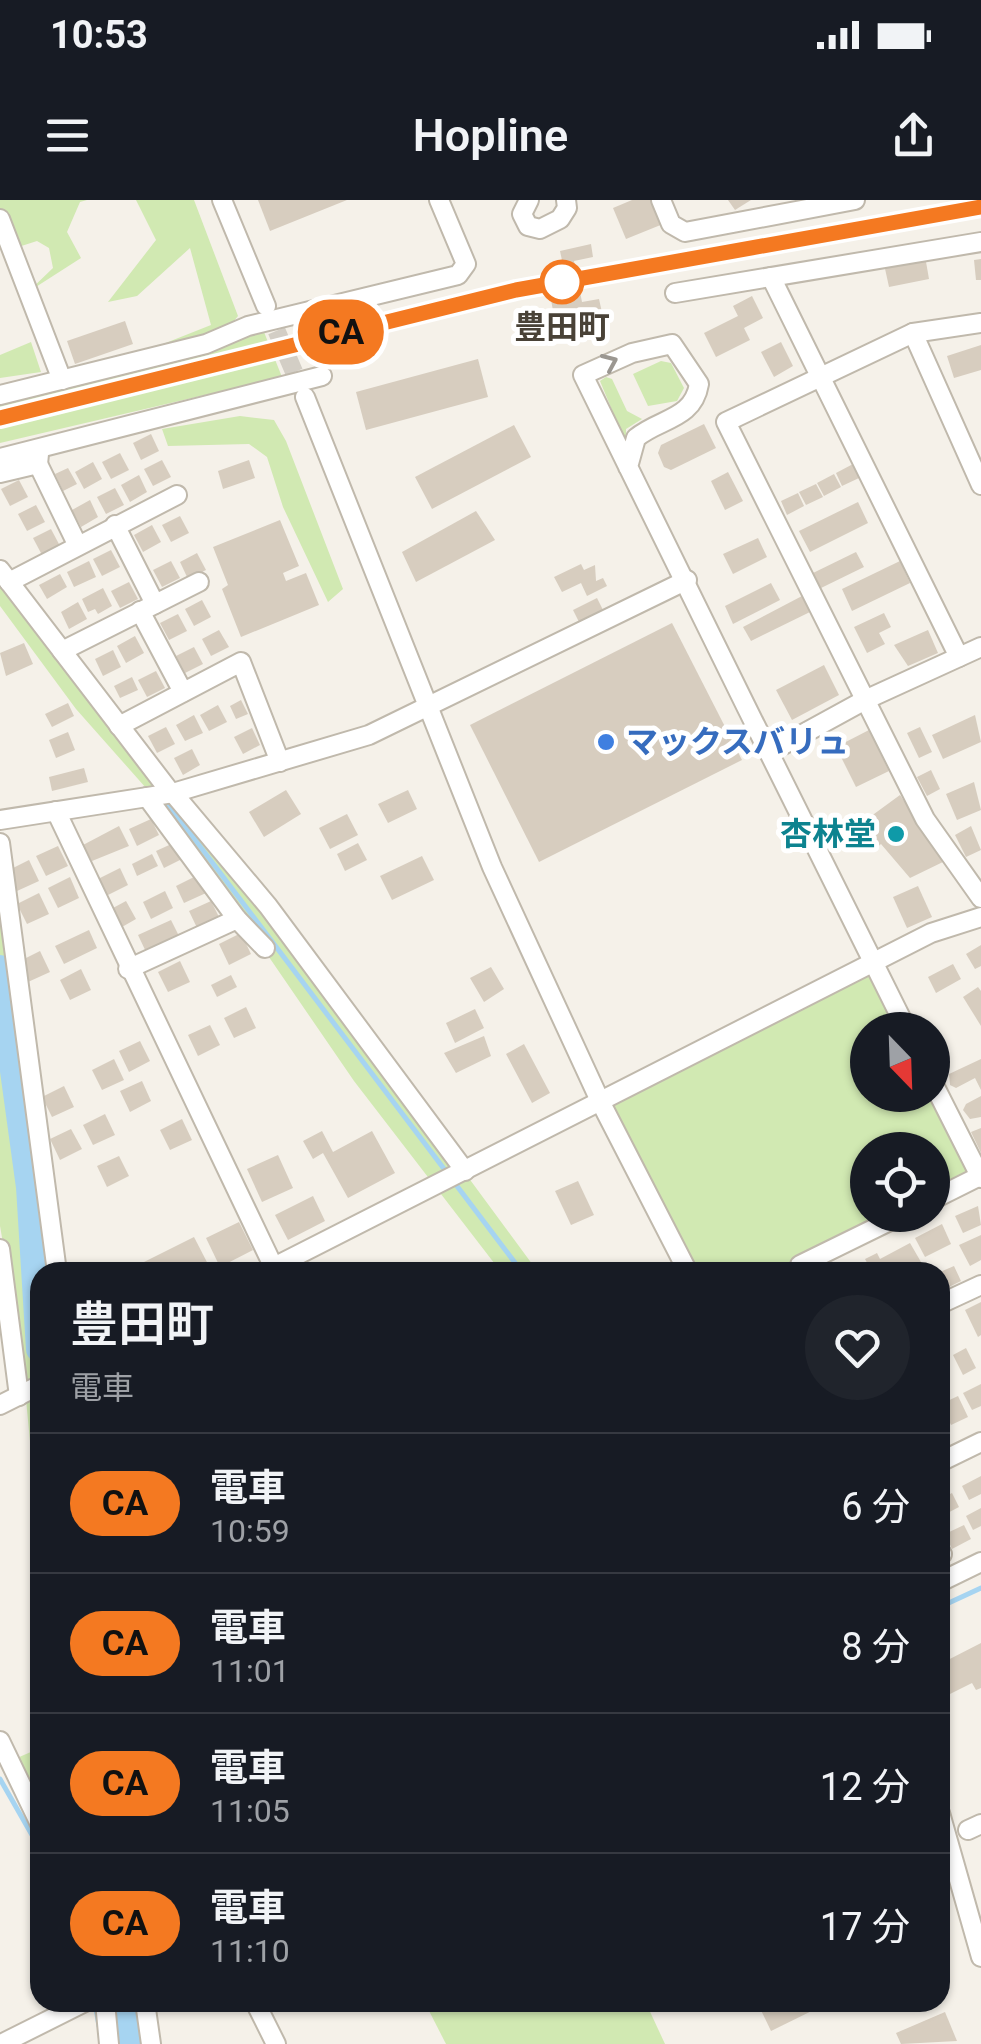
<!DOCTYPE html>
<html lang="ja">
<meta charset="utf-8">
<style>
:root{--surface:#171b24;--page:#20242c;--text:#f1f3f6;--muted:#9ea1a6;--line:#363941}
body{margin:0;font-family:Roboto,"Noto Sans JP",sans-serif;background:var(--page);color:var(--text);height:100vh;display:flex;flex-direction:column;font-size:38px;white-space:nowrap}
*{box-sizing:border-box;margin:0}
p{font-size:32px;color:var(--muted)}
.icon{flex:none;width:55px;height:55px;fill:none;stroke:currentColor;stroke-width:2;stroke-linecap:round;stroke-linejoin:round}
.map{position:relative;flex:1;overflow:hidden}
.panel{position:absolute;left:30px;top:1062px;width:920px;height:750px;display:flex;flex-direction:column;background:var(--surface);border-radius:30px;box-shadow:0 2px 8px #0004}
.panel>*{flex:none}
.badge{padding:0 20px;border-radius:32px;font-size:35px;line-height:65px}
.needle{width:65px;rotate:157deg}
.tools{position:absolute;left:850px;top:812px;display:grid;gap:20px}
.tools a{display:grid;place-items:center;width:100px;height:100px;border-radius:50%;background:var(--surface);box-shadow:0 2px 8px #0004;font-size:50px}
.map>.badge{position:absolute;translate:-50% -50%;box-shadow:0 0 0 5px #fff}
.round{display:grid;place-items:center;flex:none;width:105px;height:105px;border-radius:52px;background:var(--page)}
.head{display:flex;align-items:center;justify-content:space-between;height:170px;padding:0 40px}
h1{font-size:48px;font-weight:600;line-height:75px}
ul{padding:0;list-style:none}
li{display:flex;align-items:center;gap:30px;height:140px;padding:0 40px;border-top:2px solid var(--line)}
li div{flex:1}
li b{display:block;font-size:38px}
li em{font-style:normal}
li .badge{min-width:110px;font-weight:700;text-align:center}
.status{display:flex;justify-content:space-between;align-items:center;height:70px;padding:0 50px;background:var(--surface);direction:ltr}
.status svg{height:28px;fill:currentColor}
header{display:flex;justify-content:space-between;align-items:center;height:130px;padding:0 40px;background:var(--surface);font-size:45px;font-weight:600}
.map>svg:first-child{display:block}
.green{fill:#d1e9b2}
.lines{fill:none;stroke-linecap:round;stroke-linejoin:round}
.stream{stroke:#a6d4f1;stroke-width:5}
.river{stroke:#a6d4f1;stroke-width:28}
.building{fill:#d7cdbf}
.minor-tunnel{stroke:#d3cec5;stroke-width:18;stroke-dasharray:18 9;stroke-linecap:butt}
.minor-casing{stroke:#c0b9ac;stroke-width:22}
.minor{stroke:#fff;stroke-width:18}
.rail-casing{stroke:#989898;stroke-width:9}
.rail{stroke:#fff;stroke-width:5;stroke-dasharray:15;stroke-linecap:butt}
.oneway{stroke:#9b9791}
.line-casing{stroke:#fff;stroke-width:22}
.line{stroke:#f47921;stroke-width:15}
.stop-dot{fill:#fff;stroke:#f47921;stroke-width:5}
.shop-dot{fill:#3f7fe0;stroke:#fff;stroke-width:4}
.culture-dot{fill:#0f9aa8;stroke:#fff;stroke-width:4}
.labels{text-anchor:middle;stroke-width:10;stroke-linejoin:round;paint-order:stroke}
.stop-label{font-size:32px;font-weight:bold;fill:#494237;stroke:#fff}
.shop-label{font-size:32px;font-weight:bold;fill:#366cbe;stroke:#fff;text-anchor:start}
.culture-label{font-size:32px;font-weight:bold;fill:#0d838f;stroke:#fff;text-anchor:end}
</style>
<div class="status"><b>10:53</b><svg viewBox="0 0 49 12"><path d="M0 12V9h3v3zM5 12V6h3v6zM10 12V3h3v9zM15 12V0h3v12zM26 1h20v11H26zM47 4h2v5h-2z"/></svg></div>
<header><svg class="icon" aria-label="menu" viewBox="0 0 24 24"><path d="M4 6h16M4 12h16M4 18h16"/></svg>Hopline<svg class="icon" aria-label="share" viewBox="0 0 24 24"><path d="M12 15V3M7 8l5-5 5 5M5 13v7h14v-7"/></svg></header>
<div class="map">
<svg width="981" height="1844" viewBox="0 0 981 1844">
<rect width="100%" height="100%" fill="#f5f1e9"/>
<!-- green -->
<g class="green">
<polygon points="0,0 87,0 80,2 67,32 81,58 28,92 53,68 49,48 37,41 12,49 0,19"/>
<polygon points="136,0 194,0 238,116 229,127 153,148 211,125 190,48 137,96 108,102 156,40"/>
<polygon points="264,132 282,177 0,243 0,203 162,164"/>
<polygon points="31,142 41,172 0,178 0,155"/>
<polygon points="661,161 671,163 684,188 677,201 648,206 633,174"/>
<polygon points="606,177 612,179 627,211 642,219 626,229 626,244 600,181"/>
<polygon points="240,216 274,220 286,241 343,389 328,402 283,307 267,257 249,244 168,246 162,229"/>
<polygon points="0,361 373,848 538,1072 501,1072 354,881 177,623 76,509 0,406"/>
<polygon points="0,667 57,1072 40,1072 40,1346 21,1147 0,1026"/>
<polygon points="874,764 907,830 868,830 868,895 932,895 980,976 933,1000 932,950 868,950 868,1015 902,1015 785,1072 687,1072 601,903"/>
<polygon points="40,1548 40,1613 17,1558"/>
<polygon points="105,1803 137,1803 142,1844 109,1844"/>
<polygon points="425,1803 646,1803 665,1844 446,1844"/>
</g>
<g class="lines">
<!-- stream -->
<g class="stream">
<polyline points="165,600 522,1072"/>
<polyline points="940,1407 981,1388"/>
<polyline points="0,1579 40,1649"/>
<polyline points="95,1802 99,1826"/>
</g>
<!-- river -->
<g class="river">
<polyline points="0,769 30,987 40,1149"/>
<polyline points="125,1802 129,1844"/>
</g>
</g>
<!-- building -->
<g class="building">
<polygon points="258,0 347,0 270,31"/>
<polygon points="632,0 653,0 663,24 626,39 613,8"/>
<polygon points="728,0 751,0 735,10"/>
<polygon points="591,44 593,57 574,61 582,102 599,99 603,117 556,126 545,69 563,65 560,51"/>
<polygon points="925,56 929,79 889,87 884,64"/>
<polygon points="981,59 981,80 976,80 974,60"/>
<polygon points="752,96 763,118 744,128 750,140 716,157 704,133 738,116 733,106"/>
<polygon points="125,121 133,144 75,164 67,141"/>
<polygon points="781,142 793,166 774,177 761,152"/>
<polygon points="981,145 981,170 954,178 947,156"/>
<polygon points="478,159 488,197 366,230 356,192"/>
<polygon points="704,224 716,248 671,270 664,267 658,253 661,245"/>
<polygon points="514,225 531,257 432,309 415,277"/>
<polygon points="151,234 159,251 141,260 133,243"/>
<polygon points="120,253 129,270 111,279 102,262"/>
<polygon points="162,260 171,277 153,286 144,269"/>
<polygon points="249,260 255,278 223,289 218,271"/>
<polygon points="93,262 102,279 84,289 75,272"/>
<polygon points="853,264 859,278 842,286 836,273"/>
<polygon points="68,268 77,284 63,291 55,274"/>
<polygon points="728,272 743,301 725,310 711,281"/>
<polygon points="834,274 841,287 824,296 817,283"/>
<polygon points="139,275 147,292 130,302 121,285"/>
<polygon points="19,280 28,297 10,306 1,289"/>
<polygon points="816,284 823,297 806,305 799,292"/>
<polygon points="115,288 124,305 106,314 97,297"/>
<polygon points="798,293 804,306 787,315 781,301"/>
<polygon points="90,300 98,317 81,327 72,310"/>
<polygon points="858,302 868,323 810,352 799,331"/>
<polygon points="36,305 45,322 27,331 18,314"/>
<polygon points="476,311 495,340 416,382 402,352"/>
<polygon points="180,316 189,333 171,342 162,325"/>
<polygon points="280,320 299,366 283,373 286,381 306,373 319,405 241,437 222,389 228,385 213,347"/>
<polygon points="152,325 161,342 143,352 134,335"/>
<polygon points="51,329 60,346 42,355 33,338"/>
<polygon points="758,338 767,357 733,374 723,354"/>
<polygon points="111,350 120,367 102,376 93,359"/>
<polygon points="856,352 864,367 821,388 813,373"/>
<polygon points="197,353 206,370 188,379 180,362"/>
<polygon points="89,361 96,377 74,387 67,372"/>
<polygon points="171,361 180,378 162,387 153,370"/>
<polygon points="900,361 910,383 852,411 842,389"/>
<polygon points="581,364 584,370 595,365 596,381 603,378 607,386 587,396 581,383 562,392 554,377"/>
<polygon points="60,374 67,387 47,399 39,385"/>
<polygon points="129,382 138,399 120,408 111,391"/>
<polygon points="771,383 780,400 733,424 725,406"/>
<polygon points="103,388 112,406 98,414 95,409 88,412 82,399"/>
<polygon points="802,396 810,412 751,441 743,427"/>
<polygon points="597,398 605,414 581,426 573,410"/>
<polygon points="202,400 211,417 194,426 185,409"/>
<polygon points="78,402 87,419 69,429 61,412"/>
<polygon points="884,413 891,427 879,433 885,444 867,453 854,427"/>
<polygon points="178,414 187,431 169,440 160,423"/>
<polygon points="672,423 742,560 539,662 470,525"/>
<polygon points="219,430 229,447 211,456 202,439"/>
<polygon points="928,430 938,453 908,466 894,445"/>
<polygon points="135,436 144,453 126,463 117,446"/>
<polygon points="24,443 33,464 6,476 0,453"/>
<polygon points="194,447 203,464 185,473 176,456"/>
<polygon points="113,450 121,467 103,476 95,459"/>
<polygon points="824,465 839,495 792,520 776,490"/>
<polygon points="156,471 165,488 147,497 138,480"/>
<polygon points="132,477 138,490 120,498 114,486"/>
<polygon points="241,500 248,514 236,519 230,506"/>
<polygon points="68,503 74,516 52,527 45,514"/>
<polygon points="218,505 227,522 209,531 200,515"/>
<polygon points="194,515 203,533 185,541 176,525"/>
<polygon points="975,515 981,542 943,559 932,535"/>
<polygon points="166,527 175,544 157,553 148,536"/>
<polygon points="920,527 932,552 919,558 907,533"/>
<polygon points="252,528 260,545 243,554 234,537"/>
<polygon points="869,530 889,571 856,587 836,547"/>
<polygon points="68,532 75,550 56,558 49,540"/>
<polygon points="192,549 200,565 183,575 174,558"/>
<polygon points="84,568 88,582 52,591 49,577"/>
<polygon points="931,570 940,589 927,596 917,577"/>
<polygon points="974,582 981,610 957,620 946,594"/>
<polygon points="286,590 301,614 264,637 249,612"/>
<polygon points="408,590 417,609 388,623 378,604"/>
<polygon points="900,595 945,661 910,678 881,644 874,650 859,625"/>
<polygon points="347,614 358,635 330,649 319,628"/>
<polygon points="151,619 159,635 137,646 129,629"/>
<polygon points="119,626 129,646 92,661 83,645"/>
<polygon points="971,626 981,650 966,657 955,635"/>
<polygon points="178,641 186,657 164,668 156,651"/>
<polygon points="358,643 367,660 345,671 337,654"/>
<polygon points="58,646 68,666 46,676 36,656"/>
<polygon points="152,654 158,666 137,676 132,664"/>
<polygon points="422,656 434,680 392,700 380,676"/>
<polygon points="29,660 39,681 17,691 7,671"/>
<polygon points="120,668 128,685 106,696 98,679"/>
<polygon points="198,675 206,693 184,703 176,686"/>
<polygon points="70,677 79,698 58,708 48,688"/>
<polygon points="918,686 932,717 907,728 893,697"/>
<polygon points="165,691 173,708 151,719 143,702"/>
<polygon points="39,693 49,714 27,724 17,704"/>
<polygon points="126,701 136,719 122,727 113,708"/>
<polygon points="211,701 221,721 199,732 189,711"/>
<polygon points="171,720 180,738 147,754 138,735"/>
<polygon points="89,730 97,748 64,764 55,746"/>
<polygon points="241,733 251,754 229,765 219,744"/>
<polygon points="981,745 981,766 975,769 966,754"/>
<polygon points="40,751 50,772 28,782 18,762"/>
<polygon points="180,761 190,782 168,792 158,772"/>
<polygon points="953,764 961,779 936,793 928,777"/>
<polygon points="491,767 504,789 484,802 470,778"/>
<polygon points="81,769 91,790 70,800 60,780"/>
<polygon points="231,775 237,787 217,797 211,785"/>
<polygon points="978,787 981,791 981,826 963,797"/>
<polygon points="246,807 256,828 234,838 224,818"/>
<polygon points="475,809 484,828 455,843 446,823"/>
<polygon points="210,825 220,845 198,856 188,835"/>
<polygon points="484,836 491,856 456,873 444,853"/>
<polygon points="140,841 150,861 129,872 119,851"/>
<polygon points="524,844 550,893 532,903 506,854"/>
<polygon points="114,859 124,880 102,890 92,870"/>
<polygon points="981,859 981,890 975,878 956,888 950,885 949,874"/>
<polygon points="142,881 151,901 130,912 120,891"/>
<polygon points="64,886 74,907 52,917 42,897"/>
<polygon points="981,896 981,917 970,919 963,910 966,904"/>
<polygon points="105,914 115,935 93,945 83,925"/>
<polygon points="182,919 192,940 170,950 160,930"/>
<polygon points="981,928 981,953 971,932"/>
<polygon points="71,929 82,949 60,960 50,939"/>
<polygon points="322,931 333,952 372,931 395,973 348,998 323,953 313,959 303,941"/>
<polygon points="278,955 293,988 262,1002 247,969"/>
<polygon points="119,956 129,976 107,987 97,966"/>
<polygon points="578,981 594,1015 571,1025 555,991"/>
<polygon points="313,996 325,1021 288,1040 275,1015"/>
<polygon points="978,1006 981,1025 963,1033 955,1016"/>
<polygon points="239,1022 253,1050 220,1067 206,1038"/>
<polygon points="942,1024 951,1044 925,1057 915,1038"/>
<polygon points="981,1035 981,1060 970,1066 959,1045"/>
<polygon points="194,1037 210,1068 202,1072 124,1072"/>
<polygon points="910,1043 921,1062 902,1072 872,1072 865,1059 877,1053 880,1059"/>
<polygon points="855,1062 861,1072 835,1072"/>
<polygon points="954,1066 961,1081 945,1089 940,1072"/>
<polygon points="981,1102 981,1135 978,1137 965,1110"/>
<polygon points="966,1148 976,1168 963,1175 953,1155"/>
<polygon points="981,1184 981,1206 972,1210 963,1193"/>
<polygon points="958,1196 968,1217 951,1225 941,1204"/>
<polygon points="981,1276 981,1294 969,1300 962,1286"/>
<polygon points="952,1293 959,1307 940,1317 940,1299"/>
<polygon points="981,1308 981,1326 973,1330 966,1316"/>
<polygon points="964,1325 971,1339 952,1349 945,1334"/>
<polygon points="981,1443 981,1488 976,1490 972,1483 940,1499 940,1464"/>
<polygon points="757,1802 830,1802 771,1831"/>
<polygon points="945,1812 957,1841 901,1844 896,1833"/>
</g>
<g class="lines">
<!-- minor-tunnel -->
<polyline class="minor-tunnel" points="266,106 303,193"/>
<defs>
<g id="minor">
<polyline points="222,0 266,106"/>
<polyline points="529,0 522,14 528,26 540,29 560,19 567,8 566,0"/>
<polyline points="661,0 671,24 685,32 855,0"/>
<polyline points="0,19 62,180"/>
<polyline points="771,77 959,457"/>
<polyline points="675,93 981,42"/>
<polyline points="981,123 913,133 726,222 925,619 981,698"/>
<polyline points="913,133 981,285"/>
<polyline points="0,195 206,144 248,126 458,75 466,64 439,0"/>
<polyline points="305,197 492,667 601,903 688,1072"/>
<polyline points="0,258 322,176"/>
<polyline points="38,264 77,344"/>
<path d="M628 267 636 238C660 218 693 220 699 184L672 144 632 153 583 175C690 394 798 612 907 830"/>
<polyline points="0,273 38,264 39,254"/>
<polyline points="115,325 155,404"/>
<polyline points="0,370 171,593"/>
<polyline points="9,382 177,295"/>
<polyline points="140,411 183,492"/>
<polyline points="62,451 199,382"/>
<polyline points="119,526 241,462 280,562"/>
<polyline points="770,552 865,500 981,447"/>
<polyline points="173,593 268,706 465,971"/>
<polyline points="147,597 237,719 265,748"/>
<polyline points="56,611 276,1072"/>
<polyline points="0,620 173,593 369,535 687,380"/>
<polyline points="0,643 57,1072"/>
<polyline points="128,769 237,719"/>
<polyline points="932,881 981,978"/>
<polyline points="932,1000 980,976"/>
<polyline points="0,1049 19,1196"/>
<polyline points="264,1072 931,733 981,717"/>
<polyline points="804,1072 800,1065 902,1015"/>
<polyline points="940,1104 981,1085"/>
<polyline points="0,1205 40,1185"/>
<polyline points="940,1262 981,1242"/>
<polyline points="940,1351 942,1354"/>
<polyline points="940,1382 981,1362"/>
<polyline points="0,1541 40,1624"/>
<polyline points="940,1613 981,1757"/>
<polyline points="968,1630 981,1624"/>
<polyline points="105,1802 109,1844"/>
<polyline points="145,1802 151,1844"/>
<polyline points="255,1802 276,1844"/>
<polyline points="1,1844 85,1802"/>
</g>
</defs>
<!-- minor casing -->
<use href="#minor" class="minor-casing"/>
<!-- minor -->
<use href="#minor" class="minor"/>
<defs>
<polyline id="rail" points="0,218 516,91 981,7"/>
</defs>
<!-- rail casing -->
<use href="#rail" class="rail-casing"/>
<!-- rail -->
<use href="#rail" class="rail"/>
</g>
<!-- one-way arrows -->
<defs><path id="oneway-chevron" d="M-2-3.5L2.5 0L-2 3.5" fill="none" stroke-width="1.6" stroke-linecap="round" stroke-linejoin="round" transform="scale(2.5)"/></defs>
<use class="oneway" href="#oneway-chevron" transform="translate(610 162) rotate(-24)"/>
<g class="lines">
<defs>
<polyline id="line" points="0,218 516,90 981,7"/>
</defs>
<!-- line casing -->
<use href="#line" class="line-casing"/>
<!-- line -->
<use href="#line" class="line"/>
</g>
<!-- markers -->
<circle class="stop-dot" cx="562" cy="82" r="20"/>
<circle class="shop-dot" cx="606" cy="542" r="10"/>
<circle class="culture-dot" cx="896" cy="634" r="10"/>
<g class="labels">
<!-- stop labels -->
<g class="stop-label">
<text x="562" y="138">豊田町</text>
</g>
<!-- shop labels -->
<g class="shop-label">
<text x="626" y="553">マックスバリュ</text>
</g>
<!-- culture labels -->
<g class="culture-label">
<text x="876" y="645">杏林堂</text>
</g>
</g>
</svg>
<div class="tools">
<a><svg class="needle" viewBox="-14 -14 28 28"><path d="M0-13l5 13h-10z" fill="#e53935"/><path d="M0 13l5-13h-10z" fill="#9ea1a6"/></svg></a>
<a><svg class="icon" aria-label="locate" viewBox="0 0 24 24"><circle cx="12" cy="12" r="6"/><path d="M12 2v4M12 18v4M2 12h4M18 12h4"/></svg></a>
</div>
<b class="badge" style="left:341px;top:132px;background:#f47921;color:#111">CA</b>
<section class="panel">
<div class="head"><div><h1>豊田町</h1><p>電車</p></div><a class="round"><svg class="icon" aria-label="heart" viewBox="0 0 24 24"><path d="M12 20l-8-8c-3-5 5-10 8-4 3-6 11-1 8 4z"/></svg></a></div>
<ul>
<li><span class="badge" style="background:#f47921;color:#111">CA</span><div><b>電車</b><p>10:59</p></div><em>6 分</em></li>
<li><span class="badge" style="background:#f47921;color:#111">CA</span><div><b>電車</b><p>11:01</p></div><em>8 分</em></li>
<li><span class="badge" style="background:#f47921;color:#111">CA</span><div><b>電車</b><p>11:05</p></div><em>12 分</em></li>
<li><span class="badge" style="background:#f47921;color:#111">CA</span><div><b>電車</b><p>11:10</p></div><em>17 分</em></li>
</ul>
</section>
</div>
